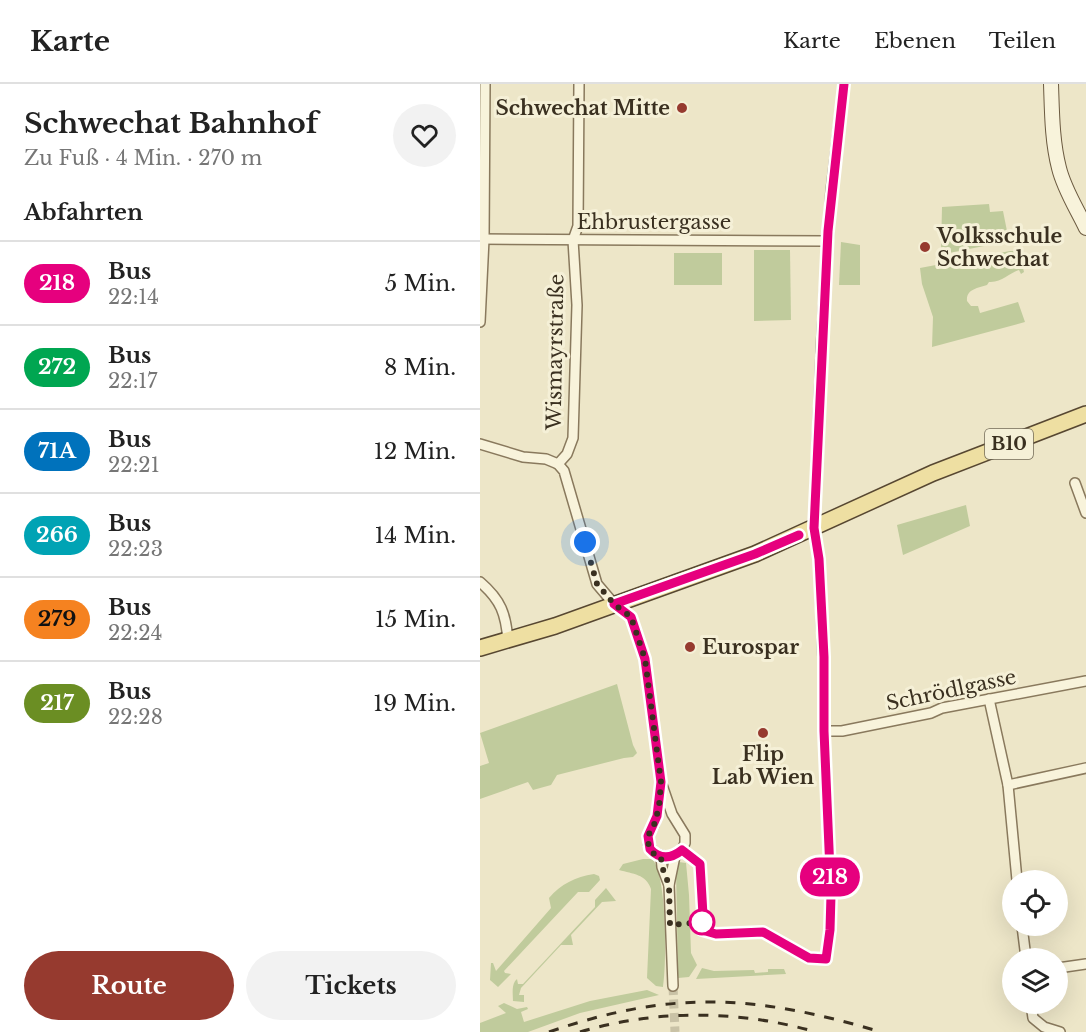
<!DOCTYPE html>
<html lang="de">
<meta charset="utf-8">
<style>
:root{--surface:#fff;--page:#f2f2f2;--text:#222;--muted:#767676;--line:#e0e0e0;--accent:#963a2f}
body{margin:0;font-family:"Libre Baskerville",serif;background:var(--page);color:var(--text);height:100vh;display:flex;flex-direction:column;font-size:22px;white-space:nowrap}
*{box-sizing:border-box;margin:0}
p{font-size:20px;color:var(--muted)}
.icon{flex:none;width:33px;height:33px;fill:none;stroke:currentColor;stroke-width:2;stroke-linecap:round;stroke-linejoin:round}
.map{position:relative;flex:1;overflow:hidden}
.side{display:flex;flex-direction:column;background:var(--surface);width:480px}
.side>*{flex:none}
.badge{padding:0 12px;border-radius:20px;font-size:21px;line-height:39px}
.fabs{position:absolute;left:522px;top:786px;display:grid;gap:12px}
.fabs a{display:grid;place-items:center;width:66px;height:66px;border-radius:50%;background:var(--surface);box-shadow:0 6px 24px #0002;font-size:30px}
.you{position:absolute;width:30px;height:30px;margin:-15px;border:4px solid #fff;border-radius:50%;background:#1a73e8;box-shadow:0 0 0 9px #1a73e833}
.map>.badge{position:absolute;translate:-50% -50%;box-shadow:0 0 0 3px #fff}
h2{padding:0 24px;font-size:22px;line-height:54px}
.round{display:grid;place-items:center;flex:none;width:63px;height:63px;border-radius:32px;background:var(--page)}
.headline{display:flex;align-items:center;justify-content:space-between;height:102px;padding:0 24px}
h1{font-size:28px;font-weight:700;line-height:45px}
.cta{display:flex;gap:12px;margin-top:auto;padding:12px 24px}
.cta a{flex:1;height:69px;border-radius:36px;background:var(--accent);color:#fff;font-size:24px;font-weight:700;line-height:69px;text-align:center}
.cta a+a{background:var(--page);color:var(--text)}
ul{padding:0;list-style:none}
li{display:flex;align-items:center;gap:18px;height:84px;padding:0 24px;border-top:2px solid var(--line)}
li div{flex:1}
li b{display:block;font-size:22px}
li em{font-style:normal}
li .badge{min-width:66px;font-weight:700;text-align:center}
header{display:flex;align-items:center;gap:36px;box-sizing:border-box;height:84px;padding:0 30px;background:var(--surface);border-bottom:2px solid var(--line)}
header strong{font-size:28px}
nav{display:flex;gap:33px;margin-inline-start:auto;font-size:21px}
main{display:flex;flex:1;min-height:0}
.map>svg:first-child{display:block}
.green{fill:#c0cb9c}
.lines{fill:none;stroke-linecap:round;stroke-linejoin:round}
.street-tunnel{stroke:#c9c2a6;stroke-width:9;stroke-dasharray:9 4.5;stroke-linecap:butt}
.street-casing{stroke:#89795d;stroke-width:12}
.secondary-casing{stroke:#6b5a40;stroke-width:16}
.primary-casing{stroke:#574731;stroke-width:18}
.street{stroke:#f8f3db;stroke-width:9}
.secondary{stroke:#f8f3db;stroke-width:14}
.primary{stroke:#eedfa2;stroke-width:15}
.rail{stroke:#3a3020;stroke-width:3;stroke-dasharray:10 10;stroke-linecap:butt}
.line-casing{stroke:#fff;stroke-width:14}
.line{stroke:#e6007e;stroke-width:9}
.walk{stroke:#3a3020;stroke-width:6;stroke-dasharray:0 10.8}
.poi-dot{fill:#963a2f;stroke:#f5f0d7;stroke-width:2}
.stop-dot{fill:#fff;stroke:#e6007e;stroke-width:3}
.labels{text-anchor:middle;stroke-width:6;stroke-linejoin:round;paint-order:stroke}
.shield{fill:#f5f0d7;stroke:#726a57;stroke-width:1.5}
.shield-label{font-size:18px;font-weight:bold;fill:#3a3020}
.poi-label{font-size:20px;font-weight:bold;fill:#3a3020;stroke:#f5f0d7;text-anchor:start}
.street-label{font-size:20px;fill:#3a3020;stroke:#f5f0d7}
</style>
<header>
<strong>Karte</strong>
<nav><a>Karte</a><a>Ebenen</a><a>Teilen</a></nav>
</header>
<main>
<section class="side">
<div class="headline"><div><h1>Schwechat Bahnhof</h1><p>Zu Fuß · 4 Min. · 270 m</p></div><a class="round"><svg class="icon" aria-label="heart" viewBox="0 0 24 24"><path d="M12 20l-8-8c-3-5 5-10 8-4 3-6 11-1 8 4z"/></svg></a></div>
<h2>Abfahrten</h2>
<ul>
<li><span class="badge" style="background:#e6007e;color:#fff">218</span><div><b>Bus</b><p>22:14</p></div><em>5 Min.</em></li>
<li><span class="badge" style="background:#00a651;color:#fff">272</span><div><b>Bus</b><p>22:17</p></div><em>8 Min.</em></li>
<li><span class="badge" style="background:#0072bc;color:#fff">71A</span><div><b>Bus</b><p>22:21</p></div><em>12 Min.</em></li>
<li><span class="badge" style="background:#00a3b4;color:#fff">266</span><div><b>Bus</b><p>22:23</p></div><em>14 Min.</em></li>
<li><span class="badge" style="background:#f58220;color:#111">279</span><div><b>Bus</b><p>22:24</p></div><em>15 Min.</em></li>
<li><span class="badge" style="background:#6b8e23;color:#fff">217</span><div><b>Bus</b><p>22:28</p></div><em>19 Min.</em></li>
</ul>
<div class="cta"><a>Route</a><a>Tickets</a></div>
</section>
<div class="map">
<svg width="606" height="948" viewBox="0 0 606 948">
<rect width="100%" height="100%" fill="#ede6c8"/>
<!-- green -->
<g class="green">
<polygon points="509,120 510,128 523,127 529,157 464,170 461,167 462,123"/>
<polygon points="361,158 380,161 380,201 359,201"/>
<polygon points="274,166 310,166 311,236 274,237"/>
<path d="M530 167H539L544 188 541 190 539 186C529 189 522 199 509 198L507 201C498 204 486 205 487 217L491 222H498L500 229 538 218 545 238 452 263 453 233 442 200 440 184Z"/>
<rect x="194" y="169" width="48" height="32"/>
<polygon points="486,421 490,442 423,471 417,441"/>
<polygon points="137,600 153,661 157,669 153,673 144,674 77,691 71,701 53,706 48,698 0,715 0,682 9,679 0,649"/>
<path d="M163 775H172C187 789 187 882 183 903L176 902 167 894 171 805C166 790 153 790 139 786L143 780Z"/>
<polygon points="199,778 206,779 209,811 211,869 217,881 209,893 198,894 196,784"/>
<path d="M114 790 119 792 120 796 109 808H98L24 887 25 889 31 890 18 903 10 896 11 879H13L16 887 71 824 69 814C81 800 95 793 114 790Z"/>
<path d="M126 804 136 817 122 818 91 851 93 861H81L41 904 39 911H44V918L33 917C33 910 31 900 37 895L38 900H43L115 823V816Z"/>
<polygon points="222,884 234,887 274,886 275,889 288,888 288,885 304,885 306,890 216,895"/>
<polygon points="167,906 179,911 100,929 48,948 0,948 0,939 26,929 18,922 24,919 37,925 47,923 48,925 41,928 44,938 110,917"/>
</g>
<g class="lines">
<!-- street-tunnel -->
<polyline class="street-tunnel" points="193,902 195,948"/>
<defs>
<g id="street">
<polyline points="0,155 347,157"/>
<polyline points="0,238 4,155 5,0"/>
<polyline points="341,268 351,108 364,0"/>
<polyline points="341,274 334,444 339,475 343,573 344,647 351,811 350,846 346,875"/>
<polyline points="0,360 43,373 66,375 78,380"/>
<polyline points="78,380 84,387 117,500 134,520 151,533 165,575 181,698 179,723 174,741 168,752 168,759 174,769 188,774 195,772 202,766 205,759 205,751 192,730 181,698"/>
<polyline points="78,380 87,370 93,354 97,221 93,156 98,142 99,0"/>
<polyline points="595,399 606,429"/>
<path d="M0 498C21 516 26 530 28 557"/>
<polyline points="509,615 528,701 537,796"/>
<polyline points="344,647 362,647 451,629 462,624 606,597"/>
<polyline points="528,701 606,684"/>
<polyline points="181,773 182,783 189,801"/>
<polyline points="542,842 546,874"/>
<polyline points="578,884 606,880"/>
<polyline points="193,902 189,801 195,772"/>
<polyline points="551,920 553,934 564,943 580,948"/>
</g>
<path id="secondary" d="M571 0C572 28 572 57 579 84 584 105 597 125 606 144"/>
<polyline id="primary" points="0,564 75,542 275,470 453,389 606,330"/>
</defs>
<!-- street casing -->
<use href="#street" class="street-casing"/>
<!-- secondary casing -->
<use href="#secondary" class="secondary-casing"/>
<!-- primary casing -->
<use href="#primary" class="primary-casing"/>
<!-- street -->
<use href="#street" class="street"/>
<!-- secondary -->
<use href="#secondary" class="secondary"/>
<!-- primary -->
<use href="#primary" class="primary"/>
<!-- rail -->
<g class="rail">
<path d="M69 948C193 905 277 911 401 948"/>
<path d="M100 948C176 925 260 926 336 948"/>
</g>
</g>
<g class="lines">
<defs>
<path id="line" d="M319 451 275 470 134 520 151 533 165 575 181 698 177 732 168 752 170 765C180 776 191 775 202 766L220 780 223 831 222 846 236 850 283 848 329 874 346 875 350 846 351 811 344 647V573L339 475 334 444 348 147 364 0"/>
</defs>
<!-- line casing -->
<use href="#line" class="line-casing"/>
<!-- line -->
<use href="#line" class="line"/>
<!-- walk -->
<polyline class="walk" points="105,458 117,500 134,520 151,533 165,575 181,698 179,723 174,741 168,752 168,759 174,770 181,773 182,783 189,801 190,841 222,838"/>
</g>
<!-- markers -->
<g class="poi-dot">
<circle cx="202" cy="24" r="6"/>
<circle cx="445" cy="163" r="6"/>
<circle cx="210" cy="563" r="6"/>
<circle cx="283" cy="649" r="6"/>
</g>
<circle class="stop-dot" cx="222" cy="838" r="12"/>
<g class="labels">
<!-- shield labels -->
<rect class="shield" x="505" y="345" width="48" height="30" rx="4.5"/>
<g class="shield-label">
<text x="529" y="366">B10</text>
</g>
<!-- poi labels -->
<g class="poi-label">
<text x="190" y="31" text-anchor="end">Schwechat Mitte</text>
<text x="457" y="159">Volksschule<tspan x="457" dy="23">Schwechat</tspan></text>
<text x="222" y="570">Eurospar</text>
<text x="283" y="677" text-anchor="middle">Flip<tspan x="283" dy="23">Lab Wien</tspan></text>
</g>
<!-- street labels -->
<g class="street-label">
<text x="174" y="145">Ehbrustergasse</text>
<text transform="translate(75 268) rotate(-89)" y="7">Wismayrstraße</text>
<text transform="translate(471 606) rotate(-12)" y="7">Schrödlgasse</text>
</g>
</g>
</svg>
<div class="fabs">
<a><svg class="icon" aria-label="locate" viewBox="0 0 24 24"><circle cx="12" cy="12" r="6"/><path d="M12 2v4M12 18v4M2 12h4M18 12h4"/></svg></a>
<a><svg class="icon" aria-label="layers" viewBox="0 0 24 24"><path d="M12 4l9 5-9 5-9-5zM3 14l9 5 9-5"/></svg></a>
</div>
<div class="you" style="left:105px;top:458px"></div>
<b class="badge" style="left:350px;top:793px;background:#e6007e;color:#fff">218</b>
</div>
</main>
